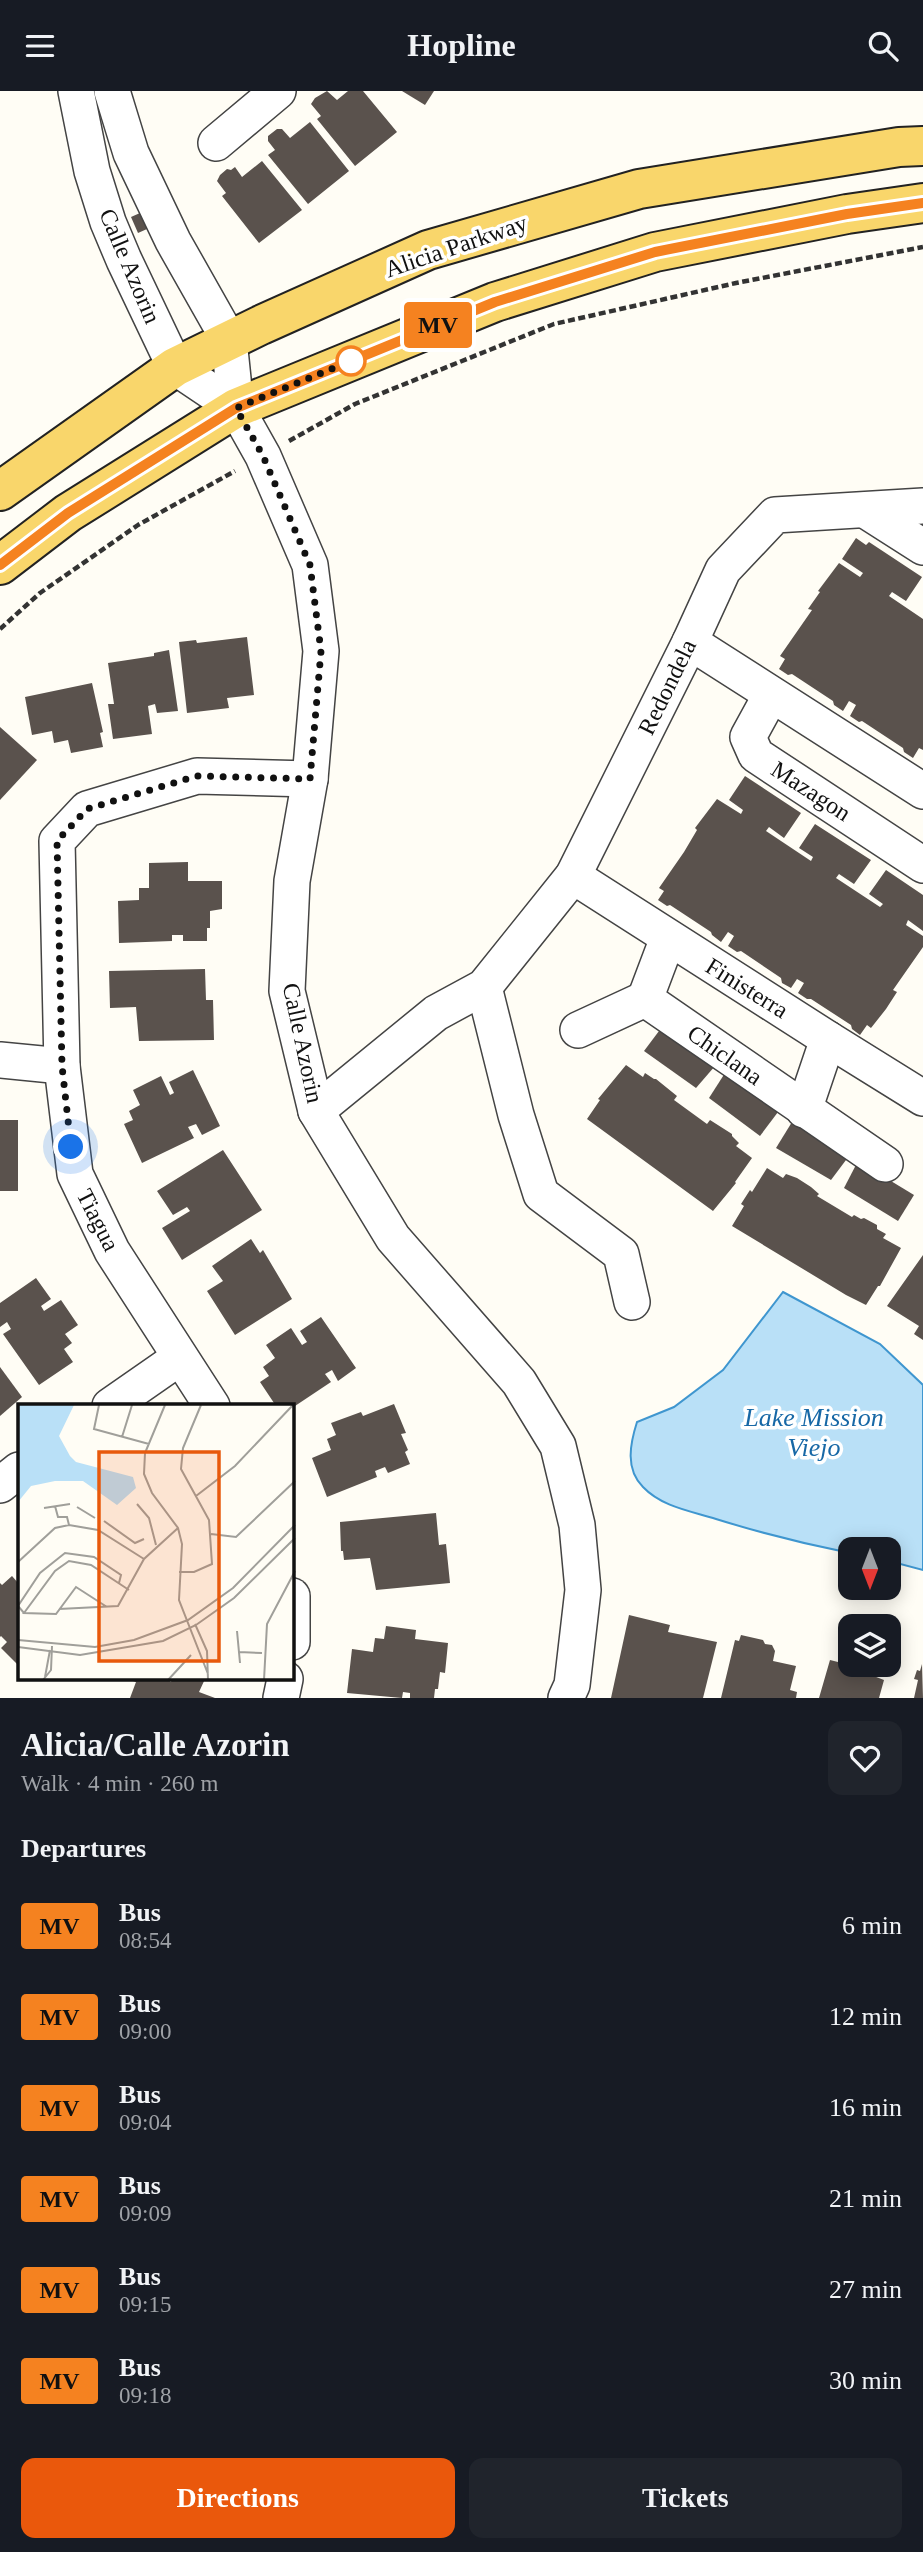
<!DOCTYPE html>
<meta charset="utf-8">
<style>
:root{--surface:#171b24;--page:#20242c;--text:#f1f3f6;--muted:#9ea1a6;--accent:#ea580c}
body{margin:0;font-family:"Times New Roman",serif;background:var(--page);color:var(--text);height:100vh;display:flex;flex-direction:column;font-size:26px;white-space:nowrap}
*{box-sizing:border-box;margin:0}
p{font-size:23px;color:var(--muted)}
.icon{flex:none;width:38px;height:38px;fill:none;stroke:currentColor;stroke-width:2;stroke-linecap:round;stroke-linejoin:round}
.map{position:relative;height:1607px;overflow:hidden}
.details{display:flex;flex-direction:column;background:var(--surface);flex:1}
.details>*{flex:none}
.badge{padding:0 14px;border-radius:5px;font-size:24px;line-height:46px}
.needle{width:46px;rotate:180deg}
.buttons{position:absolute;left:838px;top:1446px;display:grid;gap:14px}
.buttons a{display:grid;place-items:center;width:63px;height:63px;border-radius:14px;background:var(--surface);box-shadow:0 4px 18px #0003;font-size:35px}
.you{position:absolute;width:35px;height:35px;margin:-18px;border:5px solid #fff;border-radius:50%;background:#1a73e8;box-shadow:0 0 0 10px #1a73e833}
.map>.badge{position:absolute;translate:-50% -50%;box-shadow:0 0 0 4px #fff}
h2{padding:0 21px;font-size:26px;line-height:63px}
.round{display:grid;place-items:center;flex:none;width:74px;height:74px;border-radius:14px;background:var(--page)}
.overview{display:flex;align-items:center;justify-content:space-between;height:119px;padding:0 21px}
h1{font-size:33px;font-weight:600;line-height:52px}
.primary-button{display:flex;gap:14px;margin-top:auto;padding:14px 21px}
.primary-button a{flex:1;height:80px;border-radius:14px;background:var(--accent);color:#fff;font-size:28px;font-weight:600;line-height:80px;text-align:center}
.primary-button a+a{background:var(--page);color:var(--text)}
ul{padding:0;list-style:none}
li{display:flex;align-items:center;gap:21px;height:91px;padding:0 21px}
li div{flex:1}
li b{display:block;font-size:26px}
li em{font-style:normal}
li .badge{min-width:77px;font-weight:700;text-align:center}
header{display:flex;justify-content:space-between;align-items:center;height:91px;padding:0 21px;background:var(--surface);font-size:32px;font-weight:600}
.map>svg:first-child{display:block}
.water{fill:#b9e0f7;stroke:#3f96cf;stroke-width:2}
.building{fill:#5a524d}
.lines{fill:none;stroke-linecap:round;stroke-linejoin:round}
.minor-casing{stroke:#444;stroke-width:38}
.major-casing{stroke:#222;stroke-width:42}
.path{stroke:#333;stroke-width:4.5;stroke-dasharray:7 3.5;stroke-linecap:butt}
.minor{stroke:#fff;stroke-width:35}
.major{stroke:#f9d66b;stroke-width:38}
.line-casing{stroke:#fff;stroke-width:16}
.line{stroke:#f58220;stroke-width:10}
.walk{stroke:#111;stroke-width:7;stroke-dasharray:0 12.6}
.stop-dot{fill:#fff;stroke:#f58220;stroke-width:3.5}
.labels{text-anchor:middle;stroke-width:7;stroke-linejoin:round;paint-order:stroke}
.street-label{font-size:24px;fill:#111;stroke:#fff}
.water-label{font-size:26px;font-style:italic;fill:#1768a6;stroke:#fff}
.inset-road{fill:none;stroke:#a09f9a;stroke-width:2}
.view{fill:#e8590c;fill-opacity:0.15;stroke:#e8590c;stroke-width:3.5}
.inset-edge{fill:none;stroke:#111;stroke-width:3.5}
</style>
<header><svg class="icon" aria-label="menu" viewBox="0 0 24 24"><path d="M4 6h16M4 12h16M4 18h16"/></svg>Hopline<svg class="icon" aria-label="search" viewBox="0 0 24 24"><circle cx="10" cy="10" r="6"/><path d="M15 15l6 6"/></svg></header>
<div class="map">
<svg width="923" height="1607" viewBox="0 0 923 1607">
<rect width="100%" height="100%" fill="#fffdf5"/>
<!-- water -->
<path class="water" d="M783 1201 880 1253 923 1294V1479L889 1470V1458H850V1462C805 1453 761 1442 716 1428 691 1420 662 1416 643 1396 625 1378 630 1353 637 1331L674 1316 723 1279Z"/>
<!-- building -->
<g class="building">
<polygon points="327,0 337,9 348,0 363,0 397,41 355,75 317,28 321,25 311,13 315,7"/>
<polygon points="402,0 434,0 425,14"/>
<polygon points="310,31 349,80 308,113 268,64 275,59 268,50 268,45 277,38 282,38 290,47"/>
<polygon points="262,70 302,119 259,152 222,105 226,102 217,90 220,84 227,78 231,79 235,76 242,86"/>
<polygon points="140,122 147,138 138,142 131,126"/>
<polygon points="856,447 866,454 869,451 922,486 906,510 892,501 889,505 923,528 923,659 919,657 913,667 904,661 903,657 862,630 859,631 850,625 856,614 849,610 843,620 834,614 833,610 792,583 788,584 779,578 785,568 780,565 812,519 808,518 820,501 818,500 839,472 860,486 863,482 842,468"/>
<polygon points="247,546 254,604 227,607 229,617 187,622 179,551 196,549 197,552"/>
<polygon points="169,559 178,620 157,622 155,613 148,615 152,643 113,648 108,613 114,613 108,572 154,565 154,562"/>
<polygon points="92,592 103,641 100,642 103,656 71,662 68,649 54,652 52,640 32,644 25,606"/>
<polygon points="0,636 37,669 0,709"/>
<polygon points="745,685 801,722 784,747 769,736 766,740 811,770 813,766 799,757 815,733 871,769 854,793 839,783 836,787 880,816 883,813 869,803 886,779 923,804 923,840 908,829 906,834 923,845 923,856 893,899 897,901 886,918 871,937 867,934 860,944 852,938 851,934 811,908 807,908 798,902 804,892 797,888 791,897 782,892 781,887 741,860 737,861 728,855 734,845 728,841 721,851 712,844 711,841 670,814 667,815 658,809 664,800 659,797 684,761 697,739 695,737 717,708 741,723 743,719 729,709"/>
<polygon points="188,771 188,790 222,790 222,818 210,820 210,837 207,837 207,850 183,850 183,844 172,844 172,850 119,852 118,810 139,809 139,797 149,797 149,772"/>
<polygon points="205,878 206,909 213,909 214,949 139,950 136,916 110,917 109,880"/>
<polygon points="662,936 715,975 696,997 644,960"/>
<polygon points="626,974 643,986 645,982 654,988 656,988 677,1005 674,1009 707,1033 710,1029 732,1043 732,1045 739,1052 736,1055 752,1067 735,1091 736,1092 713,1120 587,1028 600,1009 598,1008"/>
<polygon points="193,979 220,1035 202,1044 196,1033 188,1036 194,1047 142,1072 124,1033 133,1029 129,1020 140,1014 133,999 161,985 170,1004 174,1002 169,991"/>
<polygon points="725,982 778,1021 760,1045 709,1007"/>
<rect x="0" y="1029" width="18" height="71"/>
<polygon points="792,1031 849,1065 831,1089 776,1057"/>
<polygon points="223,1059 262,1119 182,1169 162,1137 190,1120 187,1116 173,1124 157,1100"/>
<polygon points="858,1070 914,1104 898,1130 844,1097"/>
<polygon points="767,1077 783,1087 786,1083 797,1087 811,1096 819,1103 817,1105 852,1126 854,1124 861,1128 864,1127 877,1134 877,1138 886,1143 883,1147 901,1157 880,1195 878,1195 866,1214 846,1204 732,1135 744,1115 741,1113 750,1099 752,1101"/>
<polygon points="251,1148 260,1162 263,1159 292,1208 235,1244 207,1200 223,1190 212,1175"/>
<polygon points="923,1164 923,1249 914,1243 919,1235 887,1215"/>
<polygon points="36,1187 51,1208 41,1215 44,1220 61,1209 78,1234 65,1243 72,1252 64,1258 73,1271 39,1294 3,1243 11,1238 7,1231 0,1236 0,1212"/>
<polygon points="321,1226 356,1277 338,1290 332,1279 325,1283 331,1291 292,1317 292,1315 276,1315 260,1291 269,1285 263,1276 275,1267 266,1254 291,1237 302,1254 307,1251 300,1240"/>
<polygon points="0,1276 22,1306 0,1325"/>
<polygon points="394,1313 406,1342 401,1343 408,1359 405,1361 410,1373 388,1382 385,1376 375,1380 377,1386 327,1406 312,1367 331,1359 327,1348 336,1344 331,1332 361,1321 363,1325"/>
<polygon points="436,1422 439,1454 446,1453 450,1492 376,1499 370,1467 344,1469 343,1460 341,1460 340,1431"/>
<polygon points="12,1485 19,1493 18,1574 1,1557 7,1551 1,1545 0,1546 0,1492 2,1494"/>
<polygon points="629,1524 670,1534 668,1541 717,1551 703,1607 611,1607"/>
<polygon points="386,1535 416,1539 415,1548 448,1552 445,1582 440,1581 438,1598 435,1598 434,1607 410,1607 410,1602 403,1601 402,1607 347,1602 352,1558 373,1561 375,1547 384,1548"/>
<polygon points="741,1544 763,1549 765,1553 772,1554 775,1560 773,1570 796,1575 790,1599 797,1601 796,1607 721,1607 735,1549 739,1550"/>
<polygon points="830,1569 854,1575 869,1573 872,1580 871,1584 884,1589 879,1607 819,1607"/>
<polygon points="922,1573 923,1607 914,1607 918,1589 914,1588 917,1579 920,1580"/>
<polygon points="133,1588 167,1588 171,1591 172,1588 205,1588 199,1601 215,1607 130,1607 136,1591 133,1590"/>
</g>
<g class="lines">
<defs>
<g id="minor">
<polyline points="76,0 92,80 108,131 124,169 175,276 236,317"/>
<polyline points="112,0 131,62 173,150 229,249 236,317 263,365 310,474 321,560 310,688 292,790 287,900 316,1020 393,1147 519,1291 558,1355 577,1434 583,1499 572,1594 566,1607"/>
<polyline points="216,52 278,0"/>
<polyline points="865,419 923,456"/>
<polyline points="690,551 923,700"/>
<polyline points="771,604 748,646 756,664 923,774"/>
<polyline points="573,785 828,948 923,1007"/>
<polyline points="484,896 516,1024 541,1103 621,1163 632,1211"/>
<polyline points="645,908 668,847"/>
<polyline points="578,939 645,908 885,1073"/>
<polyline points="0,969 62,975"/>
<polyline points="804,1019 828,948"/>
<polyline points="316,1020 436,922 484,896 573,785 690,551 723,479 775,424 923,415"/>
<polyline points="110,1315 179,1267"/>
<polyline points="212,1315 112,1160 75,1083 62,975 57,750 87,718 197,685 310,688"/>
<polyline points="0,1394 19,1379"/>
<polyline points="292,1505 292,1551"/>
<polyline points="281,1607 285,1588"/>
</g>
<g id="major">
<polyline points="0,400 175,276 261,234 428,159 639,98 899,56 923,55"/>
<polyline points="0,474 68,422 236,317 495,211 655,161 847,123 923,112"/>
</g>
</defs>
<!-- minor casing -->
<use href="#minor" class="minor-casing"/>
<!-- major casing -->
<use href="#major" class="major-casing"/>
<!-- path -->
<g class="path">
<polyline points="289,350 355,313 554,233 736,192 923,156"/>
<polyline points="0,538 40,502 138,434 235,380"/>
</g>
<!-- minor -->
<use href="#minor" class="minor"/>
<!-- major -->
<use href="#major" class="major"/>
</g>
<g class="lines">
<defs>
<polyline id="line" points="0,474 68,422 236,317 495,211 655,161 847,123 923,112"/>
</defs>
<!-- line casing -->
<use href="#line" class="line-casing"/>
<!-- line -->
<use href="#line" class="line"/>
<!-- walk -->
<polyline class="walk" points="71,1056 62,975 57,750 87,718 197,685 310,688 321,560 310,474 263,365 236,317 351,270"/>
</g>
<!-- markers -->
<circle class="stop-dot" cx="351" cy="270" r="14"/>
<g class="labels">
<!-- street labels -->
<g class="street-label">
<text transform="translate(456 155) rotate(-19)" y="8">Alicia Parkway</text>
<text transform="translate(130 175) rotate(67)" y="8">Calle Azorin</text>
<text transform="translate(667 596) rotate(-64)" y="8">Redondela</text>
<text transform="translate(811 700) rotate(33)" y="8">Mazagon</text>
<text transform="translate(747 897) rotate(32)" y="8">Finisterra</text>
<text transform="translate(303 952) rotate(78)" y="8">Calle Azorin</text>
<text transform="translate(725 964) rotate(35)" y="8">Chiclana</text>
<text transform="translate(98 1129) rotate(63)" y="8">Tiagua</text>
</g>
<!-- water labels -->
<g class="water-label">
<text x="814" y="1335">Lake Mission<tspan x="814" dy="30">Viejo</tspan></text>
</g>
</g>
<!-- overview -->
<g transform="translate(18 1313)">
<rect width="276" height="276" fill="#fffdf5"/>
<path d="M0 1H56L41 32 52 52 58 58 115 73 118 84 99 101 65 77H37L13 82 0 98Z" fill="#b9e0f7"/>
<path class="inset-road" d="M81 1 76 25 131 40M147 1 127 49 126 70 134 89 160 124 164 140 161 196 190 270M104 33 114 1M178 92 217 62 275 1M119 100 131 114 138 141M37 102 40 113H49L51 121M59 103 77 114M26 104 52 100M86 117 117 139 126 135M193 130 218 133 277 77M0 158 37 124 51 121 80 126 126 155M161 168H176L194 160 191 116 163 65 165 44 183 1M89 203 58 183 38 210 6 209 37 167 51 157 73 161 111 186M41 205 100 202 126 155 160 124M6 209 0 202 22 169 47 149 76 153 103 171 101 179M177 220 189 247 190 276M219 227 222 259M0 236 77 243 116 236 170 216 215 184 277 121M0 243 62 251 145 237 178 221 216 194 277 134M221 248 244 249M27 273 32 246M25 276 33 266 34 242M150 276 173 251M246 276 249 220 277 167"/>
<path class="view" d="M81 48H201V257H81Z"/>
<rect width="276" height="276" class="inset-edge"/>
</g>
</svg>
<div class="buttons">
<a><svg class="needle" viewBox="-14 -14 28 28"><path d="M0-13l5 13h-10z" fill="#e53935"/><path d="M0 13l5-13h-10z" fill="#9ea1a6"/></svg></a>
<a><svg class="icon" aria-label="layers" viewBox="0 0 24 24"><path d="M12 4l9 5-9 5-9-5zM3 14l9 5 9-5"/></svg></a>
</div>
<div class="you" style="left:71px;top:1056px"></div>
<b class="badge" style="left:438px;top:234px;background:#f58220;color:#111">MV</b>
</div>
<section class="details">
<div class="overview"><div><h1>Alicia/Calle Azorin</h1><p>Walk · 4 min · 260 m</p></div><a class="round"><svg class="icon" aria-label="heart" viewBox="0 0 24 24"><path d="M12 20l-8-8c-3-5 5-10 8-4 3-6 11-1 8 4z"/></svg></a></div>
<h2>Departures</h2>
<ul>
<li><span class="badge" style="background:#f58220;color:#111">MV</span><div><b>Bus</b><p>08:54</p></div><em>6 min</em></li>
<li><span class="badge" style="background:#f58220;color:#111">MV</span><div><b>Bus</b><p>09:00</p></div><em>12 min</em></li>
<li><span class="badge" style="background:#f58220;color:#111">MV</span><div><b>Bus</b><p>09:04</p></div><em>16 min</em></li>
<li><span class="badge" style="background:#f58220;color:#111">MV</span><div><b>Bus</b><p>09:09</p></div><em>21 min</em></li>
<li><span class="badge" style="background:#f58220;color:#111">MV</span><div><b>Bus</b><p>09:15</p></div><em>27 min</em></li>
<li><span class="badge" style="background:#f58220;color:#111">MV</span><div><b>Bus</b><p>09:18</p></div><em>30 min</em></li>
</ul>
<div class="primary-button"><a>Directions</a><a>Tickets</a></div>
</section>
